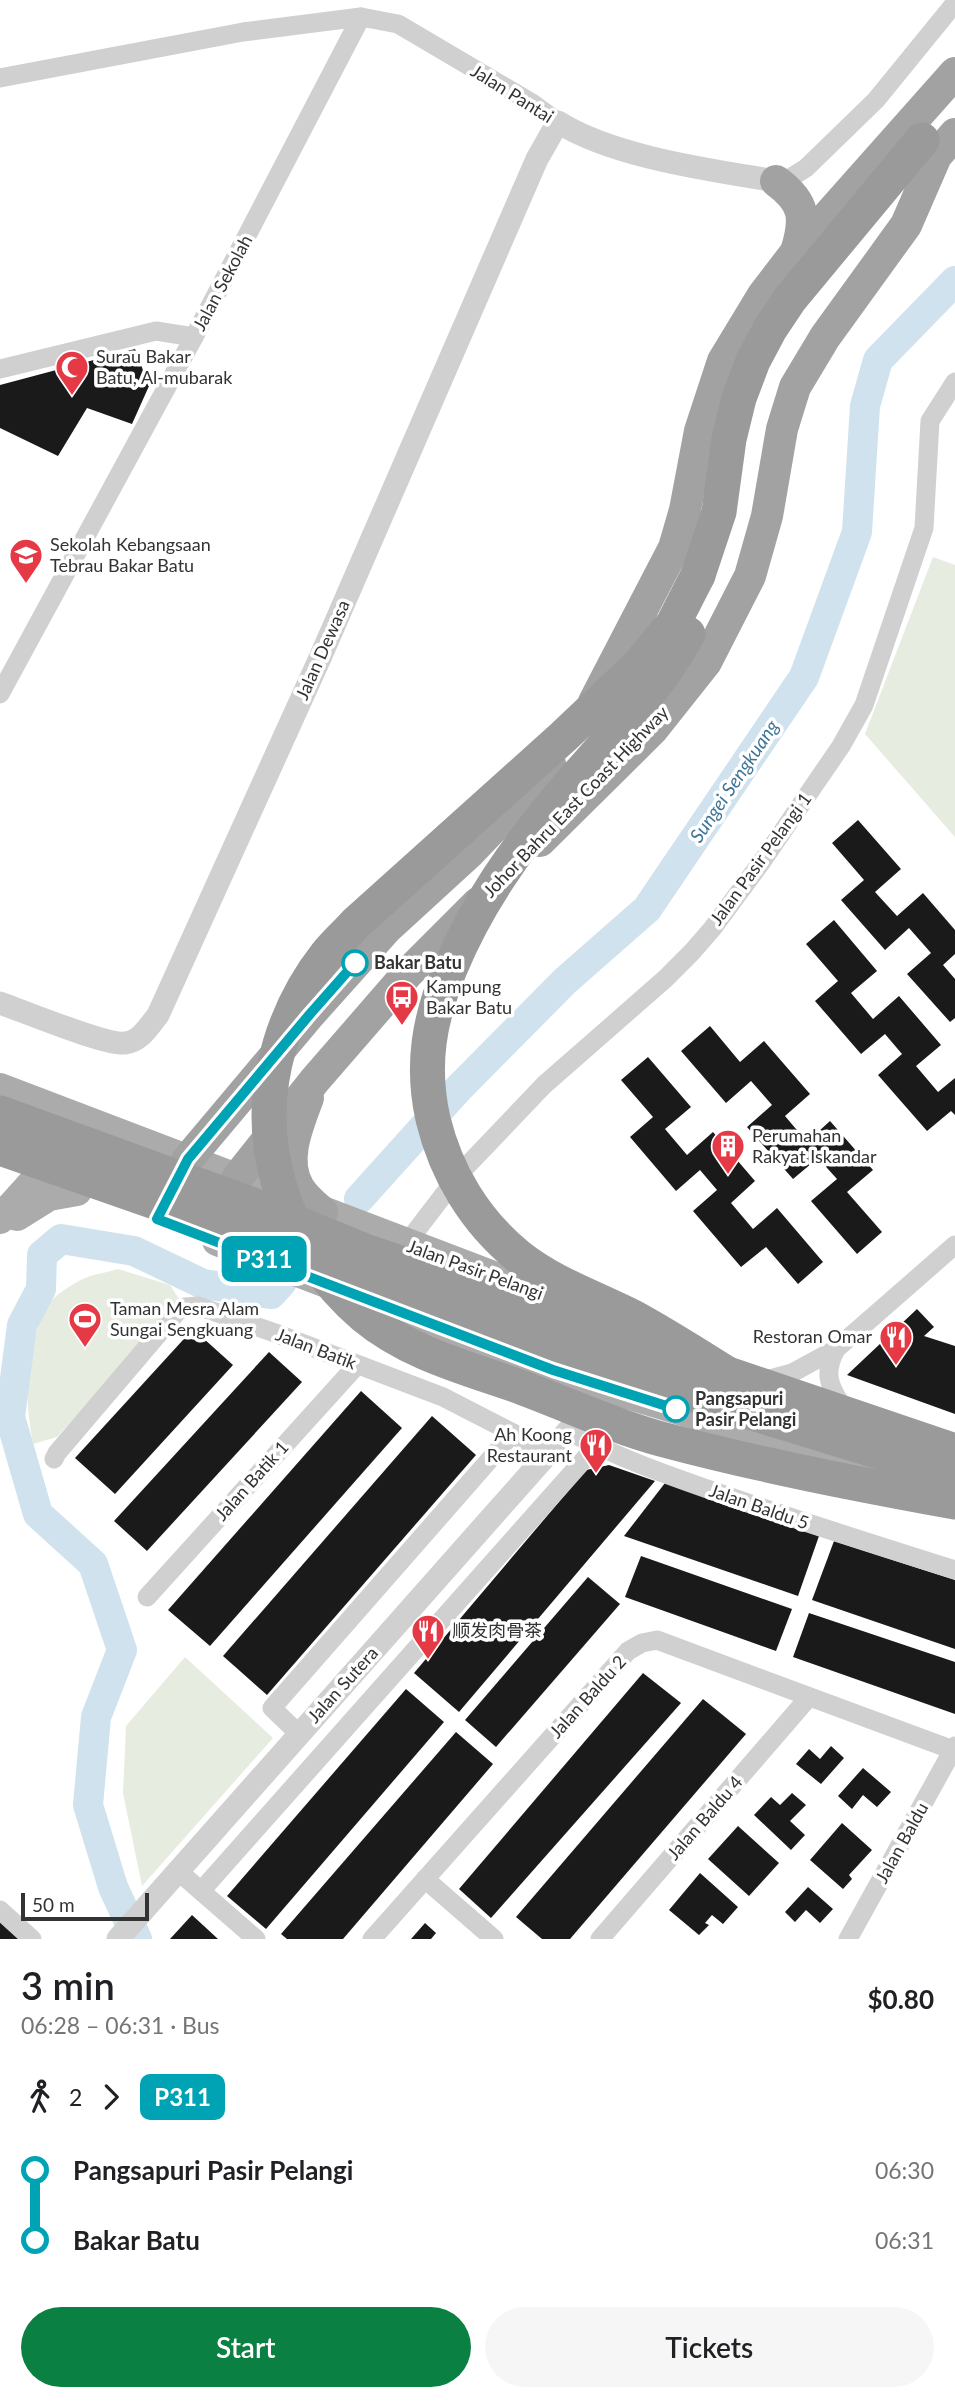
<!DOCTYPE html>
<meta charset="utf-8">
<style>
:root{--surface:#fff;--page:#f6f6f6;--text:#202124;--muted:#757577;--accent:#0b8043}
body{margin:0;font-family:Lato,"Noto Sans SC",sans-serif;background:var(--page);color:var(--text);height:100vh;display:flex;flex-direction:column;font-size:26px;white-space:nowrap}
*{box-sizing:border-box;margin:0}
p{font-size:23px;color:var(--muted)}
.icon{flex:none;width:38px;height:38px;fill:none;stroke:currentColor;stroke-width:2;stroke-linecap:round;stroke-linejoin:round}
.map{position:relative;height:1939px;overflow:hidden}
.details{display:flex;flex-direction:column;background:var(--surface);flex:1}
.details>*{flex:none}
.badge{padding:0 14px;border-radius:10px;font-size:24px;line-height:46px}
.scale{position:absolute;left:21px;bottom:18px;width:128px;box-sizing:border-box;padding-left:7px;border:4px solid #333;border-top:0;font-size:19px;line-height:24px;white-space:nowrap;color:#333;-webkit-text-stroke:5px #fff;paint-order:stroke}
.map>.badge{position:absolute;translate:-50% -50%;box-shadow:0 0 0 4px #fff}
.legs{display:flex;align-items:center;gap:10px;height:77px;padding:0 21px;font-size:23px}
.legs p{margin-inline-start:auto}
.summary{display:flex;align-items:center;justify-content:space-between;height:119px;padding:0 21px}
h1{font-size:38px;font-weight:600;line-height:52px}
.primary-button{display:flex;gap:14px;margin-top:auto;padding:14px 21px}
.primary-button a{flex:1;height:80px;border-radius:42px;background:var(--accent);color:#fff;font-size:28px;font-weight:600;line-height:80px;text-align:center}
.primary-button a+a{background:var(--page);color:var(--text)}
ul{padding:0 21px;list-style:none}
li{display:flex;align-items:center;gap:24px;height:70px;font-size:26px}
li i{display:grid;place-items:center;width:10px;height:100%;margin:0 9px;background:currentColor}
li i::after{content:'';width:18px;height:18px;margin:-9px;border:5px solid;border-radius:50%;background:var(--surface)}
li p{margin-inline-start:auto}
li:first-child i{background:linear-gradient(#0000 50%,currentColor 0)}
li:last-child i{background:linear-gradient(currentColor 50%,#0000 0)}
.map>svg:first-child{display:block}
.green{fill:#e6ecdf}
.lines{fill:none;stroke-linecap:round;stroke-linejoin:round}
.river{stroke:#cfe2ee;stroke-width:30}
.building{fill:#1a1a1a}
.minor{stroke:#d0d0d0;stroke-width:19}
.tertiary{stroke:#d0d0d0;stroke-width:23}
.primary{stroke:#ababab;stroke-width:30}
.trunk{stroke:#a2a2a2;stroke-width:32}
.motorway{stroke:#9a9a9a;stroke-width:35}
.motorway-bridge{stroke:#9a9a9a;stroke-width:35}
.line-1-casing{stroke:#fff;stroke-width:16}
.line-1{stroke:#00a3b4;stroke-width:10}
.stop-1-dot{fill:#fff;stroke:#00a3b4;stroke-width:3.5}
.labels{text-anchor:middle;stroke-width:7;stroke-linejoin:round;paint-order:stroke}
.street-label{font-size:18px;fill:#333;stroke:#fff}
.poi-label{font-size:18px;fill:#333;stroke:#fff;text-anchor:start}
.stop-label{font-size:18px;font-weight:bold;fill:#333;stroke:#fff;text-anchor:start}
.water-label{font-size:19px;font-style:italic;fill:#3f7597;stroke:#fff}
</style>
<div class="map">
<svg width="955" height="1939" viewBox="0 0 955 1939">
<rect width="100%" height="100%" fill="#fff"/>
<!-- green -->
<g class="green">
<polygon points="933,557 955,565 955,837 865,734"/>
<path d="M118 1269 170 1285 181 1302 57 1437 33 1444C24 1398 23 1342 51 1302 56 1294 69 1287 77 1282 88 1275 105 1273 118 1269Z"/>
<polygon points="185,1657 273,1738 142,1886 123,1793 126,1726"/>
</g>
<g class="lines">
<!-- river -->
<g class="river">
<polyline points="359,1199 459,1088 565,981 647,909 804,677 857,532 865,406 878,360 955,281"/>
<polyline points="137,1939 113,1887 88,1805 96,1717 122,1650 93,1564 38,1514 10,1417 22,1325 41,1289 42,1255 61,1239 134,1251 203,1284 271,1294 282,1282"/>
</g>
</g>
<!-- building -->
<g class="building">
<polygon points="135,349 149,386 132,424 87,408 58,456 0,428 0,385"/>
<polygon points="858,820 901,869 875,892 897,916 923,893 955,930 955,954 943,965 955,979 955,1018 950,1022 907,974 931,953 909,928 885,950 841,900 864,880 832,843"/>
<polygon points="834,920 877,971 851,993 873,1019 899,996 941,1045 916,1066 938,1092 955,1078 955,1115 951,1111 927,1131 878,1075 902,1054 885,1034 861,1054 815,1001 838,981 806,944"/>
<polygon points="710,1026 740,1062 764,1041 810,1094 785,1116 807,1142 830,1121 873,1170 847,1192 882,1232 857,1254 811,1201 837,1179 818,1158 793,1179 747,1127 772,1105 751,1081 726,1103 681,1051"/>
<polygon points="648,1057 691,1107 665,1129 687,1155 713,1132 755,1181 731,1203 753,1229 777,1208 823,1262 798,1284 766,1247 741,1267 693,1211 717,1190 700,1170 676,1191 630,1137 653,1117 621,1080"/>
<polygon points="917,1309 934,1327 924,1336 955,1346 955,1414 847,1375"/>
<polygon points="193,1329 233,1365 115,1494 75,1458"/>
<polygon points="269,1352 302,1382 147,1551 114,1521"/>
<polygon points="361,1391 402,1428 210,1646 168,1610"/>
<polygon points="432,1416 476,1455 267,1695 223,1656"/>
<polygon points="609,1465 655,1481 459,1712 414,1673 586,1470"/>
<polygon points="665,1483 819,1536 798,1596 624,1536"/>
<polygon points="834,1541 955,1580 955,1649 812,1600"/>
<polygon points="641,1556 792,1609 776,1651 625,1597"/>
<polygon points="588,1577 620,1604 496,1747 465,1720"/>
<polygon points="809,1613 955,1662 955,1714 793,1657"/>
<polygon points="643,1673 681,1703 491,1918 459,1889"/>
<polygon points="406,1689 444,1722 266,1929 227,1896"/>
<polygon points="703,1699 746,1734 570,1939 542,1939 516,1917"/>
<polygon points="456,1732 493,1764 343,1939 287,1939 281,1934"/>
<polygon points="831,1746 844,1758 821,1784 796,1764 809,1749 820,1759"/>
<polygon points="863,1768 891,1792 877,1807 863,1795 852,1809 838,1796"/>
<polygon points="792,1793 806,1805 790,1821 805,1835 791,1850 754,1815 771,1797 780,1805"/>
<polygon points="842,1823 872,1850 849,1875 852,1879 843,1889 810,1860"/>
<polygon points="738,1826 779,1863 749,1896 708,1859"/>
<polygon points="700,1873 738,1907 723,1924 712,1915 705,1923 709,1925 699,1935 669,1910"/>
<polygon points="808,1887 833,1909 820,1923 806,1910 795,1922 785,1912"/>
<polygon points="192,1915 218,1939 170,1939"/>
<polygon points="0,1916 20,1939 0,1939"/>
<polygon points="425,1923 436,1933 431,1939 411,1939"/>
</g>
<g class="lines">
<!-- minor -->
<g class="minor">
<polyline points="0,78 243,32 361,17 398,24 532,103 558,122"/>
<polyline points="776,181 790,178 806,168 876,100 955,3"/>
<polyline points="0,369 156,331 194,337"/>
<polyline points="0,694 194,337 361,17"/>
<polyline points="406,1244 461,1172 544,1085 665,979 692,952 712,929 763,860 841,746 864,705 924,528 930,421 955,382"/>
<path d="M836 1349C825 1370 827 1382 839 1401"/>
<polyline points="770,1379 792,1373 836,1349 955,1245"/>
<path d="M568 1431C621 1460 679 1479 736 1499 809 1524 882 1547 955 1570"/>
<polyline points="54,1459 57,1453 177,1312 185,1307 198,1306 275,1333 443,1397 513,1433 544,1458"/>
<polyline points="147,1597 357,1365"/>
<polyline points="299,1734 272,1708 513,1433"/>
<polyline points="178,1871 256,1939"/>
<polyline points="425,1879 494,1939"/>
<polyline points="201,1891 596,1446"/>
<polyline points="0,1910 32,1939"/>
<polyline points="372,1939 628,1651 642,1643 657,1640 953,1750"/>
<polyline points="600,1939 809,1697"/>
<polyline points="848,1939 955,1746"/>
</g>
<!-- tertiary -->
<g class="tertiary">
<path d="M0 1003C23 1011 107 1046 125 1043 141 1041 149 1026 158 1015L320 658 537 159 558 122C613 157 711 170 776 181"/>
<polyline points="118,1939 568,1431 598,1410"/>
</g>
<!-- primary -->
<g class="primary">
<polyline points="0,1088 520,1286"/>
<polyline points="17,1216 49,1196 77,1191"/>
<polyline points="0,1219 38,1177 55,1143"/>
<polyline points="217,1241 553,1370 630,1395 910,1480"/>
</g>
<!-- trunk -->
<g class="trunk">
<path d="M776 181C806 203 806 219 796 252"/>
<polyline points="594,702 674,548 685,510 700,431 723,361 763,295 796,252 955,73"/>
<polyline points="540,841 652,730 706,662 750,576 767,516 782,429 795,387 825,337 906,225 936,156 955,134"/>
<path d="M308 1098C298 1125 282 1161 299 1188 305 1198 314 1205 322 1212"/>
<polyline points="167,1199 188,1159 310,1014 386,929 469,853 534,785 550,764"/>
<polyline points="219,1218 238,1177 315,1080 407,974 478,903"/>
</g>
<!-- motorway -->
<g class="motorway">
<polyline points="698,575 719,512 729,439 739,398 753,361 770,329 790,299 922,140"/>
<polyline points="250,1204 365,1251 955,1451"/>
<polyline points="238,1231 687,1393 883,1453 955,1479"/>
</g>
<!-- motorway-bridge -->
<g class="motorway-bridge">
<path d="M698 575 673 624 638 666 563 737 356 923C346 934 335 944 326 955 285 1007 262 1079 271 1146 280 1213 313 1272 364 1316 407 1352 463 1367 515 1385 562 1402 612 1426 661 1439 758 1465 856 1484 955 1502"/>
<path d="M688 634C654 695 605 743 560 796 516 849 476 905 450 969 429 1019 421 1065 433 1119 446 1173 475 1221 518 1256 553 1284 596 1298 635 1318 666 1335 696 1354 726 1373"/>
<polyline points="0,1113 250,1204"/>
<polyline points="0,1148 238,1231"/>
</g>
</g>
<g class="lines">
<defs>
<polyline id="line-1" points="355,963 310,1014 188,1159 157,1219 553,1370 676,1409"/>
</defs>
<!-- line-1 casing -->
<use href="#line-1" class="line-1-casing"/>
<!-- line-1 -->
<use href="#line-1" class="line-1"/>
</g>
<!-- icons -->
<defs>
<symbol id="mosque-pin" viewBox="-11 -11 22 30"><path d="M0 17L-7.5 6A9.5 9.5 0 1 1 7.5 6Z" fill="#e63946" stroke="#fff"/><path d="M3.5-4.9A6 6 0 1 0 3.5 4.9A5 5 0 1 1 3.5-4.9Z" fill="#fff"/></symbol>
<symbol id="school-pin" viewBox="-11 -11 22 30"><path d="M0 17L-7.5 6A9.5 9.5 0 1 1 7.5 6Z" fill="#e63946" stroke="#fff"/><path d="M0-5L7-2L0 1L-7-2ZM-4 1L0 2.5L4 1V4Q0 6-4 4Z" fill="#fff"/></symbol>
<symbol id="bus-pin" viewBox="-11 -11 22 30"><path d="M0 17L-7.5 6A9.5 9.5 0 1 1 7.5 6Z" fill="#e63946" stroke="#fff"/><path d="M-5-6H5V4H4V6H2V4H-2V6H-4V4H-5ZM-3.5-4V0h7V-4ZM-3.5 1.2v1.5H-2V1.2ZM2 1.2v1.5H3.5V1.2Z" fill="#fff"/></symbol>
<symbol id="building-pin" viewBox="-11 -11 22 30"><path d="M0 17L-7.5 6A9.5 9.5 0 1 1 7.5 6Z" fill="#e63946" stroke="#fff"/><path d="M-4-6H4V6H1V3H-1V6H-4ZM-2.5-4.3h1.7v1.8h-1.7ZM.8-4.3h1.7v1.8H.8ZM-2.5-1h1.7V.8h-1.7ZM.8-1h1.7V.8H.8Z" fill="#fff"/></symbol>
<symbol id="stadium-pin" viewBox="-11 -11 22 30"><path d="M0 17L-7.5 6A9.5 9.5 0 1 1 7.5 6Z" fill="#e63946" stroke="#fff"/><path d="M0-5a6.5 5 0 1 0 0 10a6.5 5 0 1 0 0-10ZM-3.5-1.8h7v3.6h-7Z" fill="#fff"/></symbol>
<symbol id="restaurant-pin" viewBox="-11 -11 22 30"><path d="M0 17L-7.5 6A9.5 9.5 0 1 1 7.5 6Z" fill="#e63946" stroke="#fff"/><path d="M-5-6h1v4h1v-4h1v4h1v-4h1v5L-1.5 .5V6h-2V.5L-5-1ZM5-6V6H3V1.5H1.5Q1.5-4 5-6Z" fill="#fff"/></symbol>
</defs>
<g fill-rule="evenodd">
<use href="#mosque-pin" x="53" y="348" width="38" height="52"/>
<use href="#school-pin" x="7" y="536" width="38" height="52"/>
<use href="#bus-pin" x="383" y="978" width="38" height="52"/>
<use href="#building-pin" x="709" y="1127" width="38" height="52"/>
<use href="#stadium-pin" x="66" y="1300" width="38" height="52"/>
<use href="#restaurant-pin" x="877" y="1318" width="38" height="52"/>
<use href="#restaurant-pin" x="577" y="1426" width="38" height="52"/>
<use href="#restaurant-pin" x="409" y="1612" width="38" height="52"/>
</g>
<!-- markers -->
<g class="stop-1-dot">
<circle cx="355" cy="963" r="12"/>
<circle cx="676" cy="1409" r="12"/>
</g>
<g class="labels">
<!-- street labels -->
<g class="street-label">
<text transform="translate(512 94) rotate(32)" y="6">Jalan Pantai</text>
<text transform="translate(223 283) rotate(-62)" y="6">Jalan Sekolah</text>
<text transform="translate(323 650) rotate(-66)" y="6">Jalan Dewasa</text>
<text transform="translate(576 802) rotate(-46)" y="6">Johor Bahru East Coast Highway</text>
<text transform="translate(761 859) rotate(-54)" y="6">Jalan Pasir Pelangi 1</text>
<text transform="translate(475 1270) rotate(20)" y="6">Jalan Pasir Pelangi</text>
<text transform="translate(316 1349) rotate(21)" y="6">Jalan Batik</text>
<text transform="translate(252 1481) rotate(-48)" y="6">Jalan Batik 1</text>
<text transform="translate(759 1507) rotate(19)" y="6">Jalan Baldu 5</text>
<text transform="translate(343 1685) rotate(-48)" y="6">Jalan Sutera</text>
<text transform="translate(588 1697) rotate(-48)" y="6">Jalan Baldu 2</text>
<text transform="translate(705 1818) rotate(-49)" y="6">Jalan Baldu 4</text>
<text transform="translate(902 1843) rotate(-61)" y="6">Jalan Baldu</text>
</g>
<!-- poi labels -->
<g class="poi-label">
<text x="96" y="363">Surau Bakar<tspan x="96" dy="21">Batu, Al-mubarak</tspan></text>
<text x="50" y="551">Sekolah Kebangsaan<tspan x="50" dy="21">Tebrau Bakar Batu</tspan></text>
<text x="426" y="993">Kampung<tspan x="426" dy="21">Bakar Batu</tspan></text>
<text x="752" y="1142">Perumahan<tspan x="752" dy="21">Rakyat Iskandar</tspan></text>
<text x="110" y="1315">Taman Mesra Alam<tspan x="110" dy="21">Sungai Sengkuang</tspan></text>
<text x="872" y="1343" text-anchor="end">Restoran Omar</text>
<text x="572" y="1441" text-anchor="end">Ah Koong<tspan x="572" dy="21">Restaurant</tspan></text>
<text x="452" y="1637">顺发肉骨茶</text>
</g>
<!-- stop labels -->
<g class="stop-label">
<text x="374" y="969">Bakar Batu</text>
<text x="695" y="1405">Pangsapuri<tspan x="695" dy="21">Pasir Pelangi</tspan></text>
</g>
<!-- water labels -->
<g class="water-label">
<text transform="translate(734 781) rotate(-56)" y="7">Sungei Sengkuang</text>
</g>
</g>
</svg>
<div class="scale">50 m</div>
<b class="badge" style="left:264px;top:1259px;background:#00a3b4;color:#fff">P311</b>
</div>
<section class="details">
<div class="summary"><div><h1>3 min</h1><p>06:28 – 06:31 · Bus</p></div><b>$0.80</b></div>
<div class="legs"><svg class="icon" aria-label="walk" viewBox="0 0 24 24"><circle cx="13" cy="4" r="2"/><path d="M13 8l-2 6 4 7M11 14l-3 7M7 12l3-4h3l4 4"/></svg>2<svg class="icon" aria-label="forward" viewBox="0 0 24 24"><path d="M9 5l7 7-7 7"/></svg><b class="badge" style="background:#00a3b4;color:#fff">P311</b></div>
<ul>
<li><i style="color:#00a3b4"></i><b>Pangsapuri Pasir Pelangi</b><p>06:30</p></li>
<li><i style="color:#00a3b4"></i><b>Bakar Batu</b><p>06:31</p></li>
</ul>
<div class="primary-button"><a>Start</a><a>Tickets</a></div>
</section>
